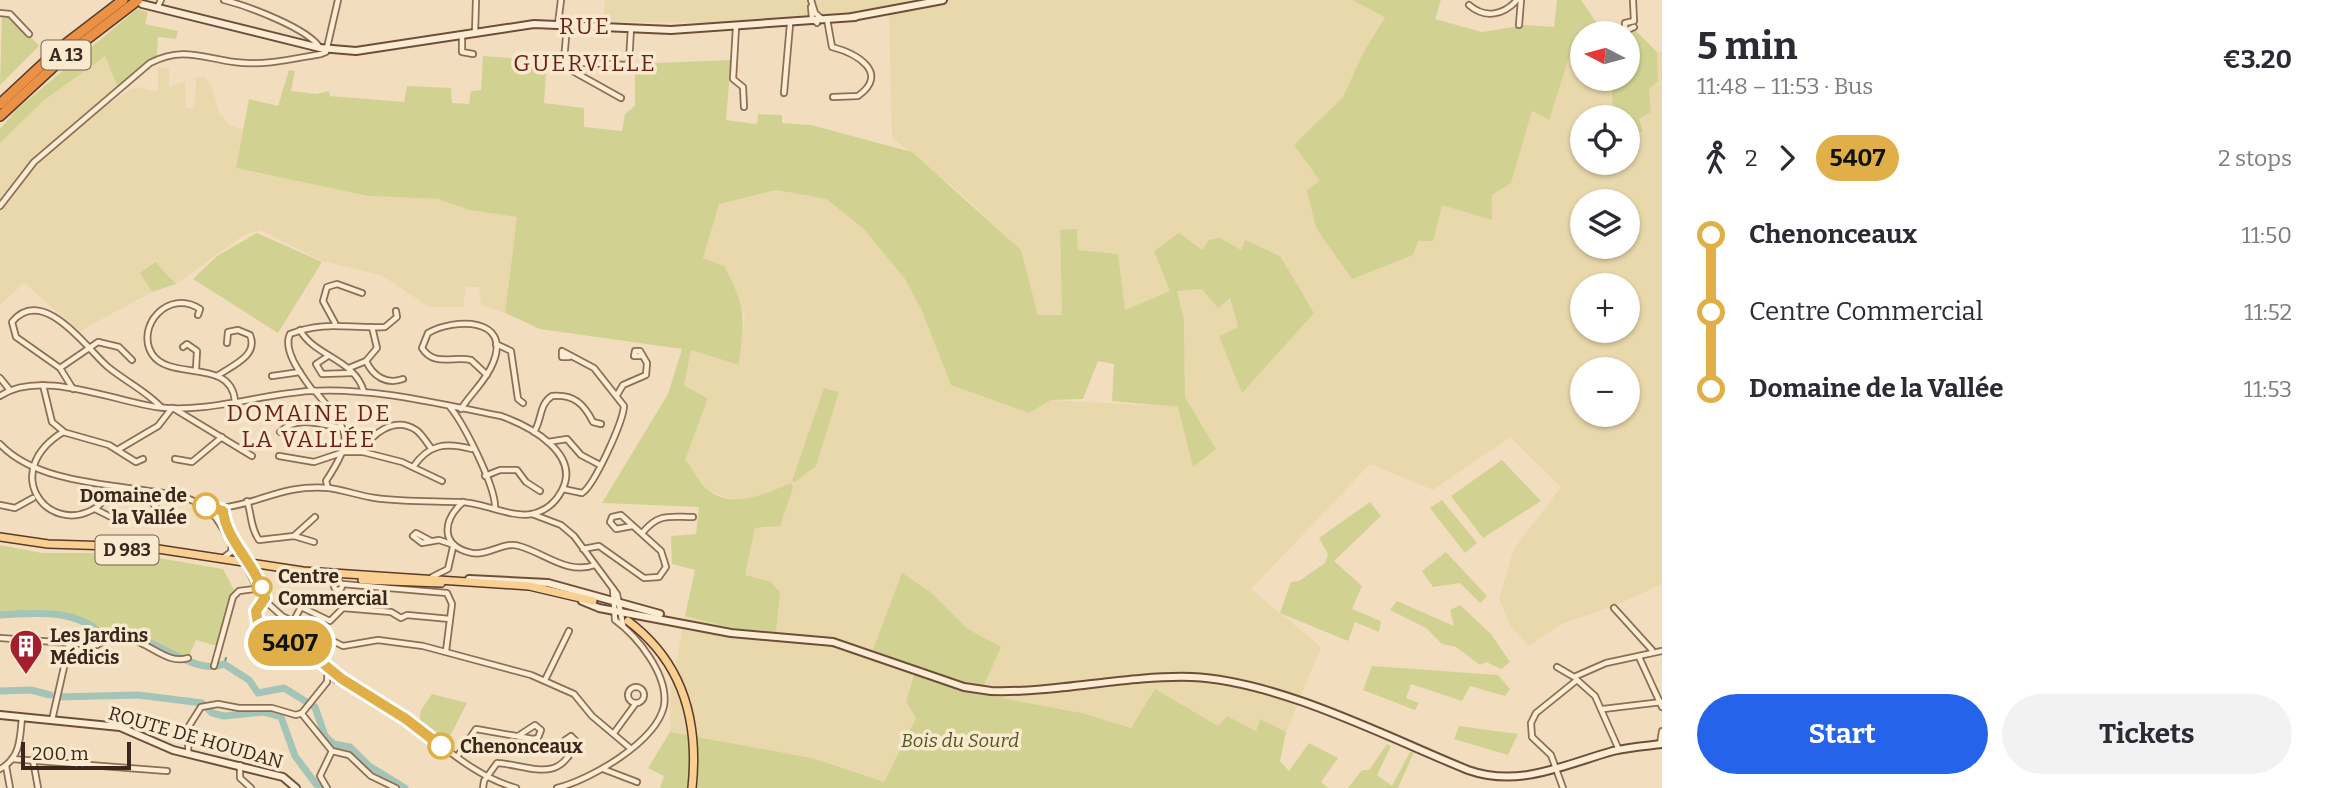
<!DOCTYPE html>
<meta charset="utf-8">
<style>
:root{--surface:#fff;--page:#f2f2f3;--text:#2b2b33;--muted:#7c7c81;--accent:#2563eb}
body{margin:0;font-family:Bitter,serif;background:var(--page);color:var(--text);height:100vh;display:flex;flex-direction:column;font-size:26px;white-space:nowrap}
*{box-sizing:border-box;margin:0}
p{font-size:23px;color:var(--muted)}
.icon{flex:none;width:38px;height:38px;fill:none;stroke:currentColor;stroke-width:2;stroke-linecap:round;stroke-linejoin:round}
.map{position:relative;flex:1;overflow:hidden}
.sheet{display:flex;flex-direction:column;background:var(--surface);width:665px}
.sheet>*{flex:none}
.badge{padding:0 14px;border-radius:23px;font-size:24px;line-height:46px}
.needle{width:46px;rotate:276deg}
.tools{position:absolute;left:1570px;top:21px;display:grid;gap:14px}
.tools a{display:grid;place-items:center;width:70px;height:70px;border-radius:50%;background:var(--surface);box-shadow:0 2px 5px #0004;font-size:35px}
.scale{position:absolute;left:21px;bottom:18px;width:110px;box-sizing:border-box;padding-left:7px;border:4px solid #3b271b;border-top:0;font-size:19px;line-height:24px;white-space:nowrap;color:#3b271b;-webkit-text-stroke:5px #f9e9cf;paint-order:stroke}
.map>.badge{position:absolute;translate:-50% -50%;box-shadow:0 0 0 4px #fff}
.legs{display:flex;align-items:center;gap:10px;height:77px;padding:0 35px;font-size:23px}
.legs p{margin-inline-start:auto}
.head{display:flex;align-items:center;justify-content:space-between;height:119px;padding:0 35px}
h1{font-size:38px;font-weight:700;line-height:52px}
.button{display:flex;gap:14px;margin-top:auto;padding:14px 35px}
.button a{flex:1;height:80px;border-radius:42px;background:var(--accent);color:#fff;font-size:28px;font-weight:700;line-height:80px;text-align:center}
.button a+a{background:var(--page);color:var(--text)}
ul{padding:0 35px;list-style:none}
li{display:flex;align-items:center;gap:24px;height:77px;font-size:26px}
li i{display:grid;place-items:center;width:10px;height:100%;margin:0 9px;background:currentColor}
li i::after{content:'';width:18px;height:18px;margin:-9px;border:5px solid;border-radius:50%;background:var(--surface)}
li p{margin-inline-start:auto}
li:first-child i{background:linear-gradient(#0000 50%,currentColor 0)}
li:last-child i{background:linear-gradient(currentColor 50%,#0000 0)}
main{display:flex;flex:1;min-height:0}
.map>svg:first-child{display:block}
.farmland{fill:#e9d8ab;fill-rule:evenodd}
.green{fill:#d1d292}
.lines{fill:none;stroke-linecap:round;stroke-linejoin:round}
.stream{stroke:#699384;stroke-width:2}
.river{stroke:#a3c4b6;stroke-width:7}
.primary-tunnel{stroke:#cdb99e;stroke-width:7;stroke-dasharray:7 3.5;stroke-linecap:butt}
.street-casing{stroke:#8d6d55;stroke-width:8}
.secondary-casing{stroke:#6f4e39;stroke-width:10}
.primary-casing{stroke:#5a3b2a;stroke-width:10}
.highway-casing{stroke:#5a3b2a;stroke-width:12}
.street{stroke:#fcecd3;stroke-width:4.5}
.secondary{stroke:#fcecd3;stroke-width:6}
.primary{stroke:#facf92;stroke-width:7}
.highway{stroke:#eb9146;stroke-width:9}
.line-1-casing{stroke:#fff;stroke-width:16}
.line-1{stroke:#e0af47;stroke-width:10}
.stop-1-dot{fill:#fff;stroke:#e0af47;stroke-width:3.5}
.labels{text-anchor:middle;stroke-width:7;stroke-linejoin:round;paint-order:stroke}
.shield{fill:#f9e9cf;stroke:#746151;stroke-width:2}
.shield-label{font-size:18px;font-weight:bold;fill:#3b271b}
.stop-label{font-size:19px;font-weight:bold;fill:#3b271b;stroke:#f9e9cf;text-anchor:start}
.poi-label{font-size:19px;font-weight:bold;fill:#3b271b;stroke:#f9e9cf;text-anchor:start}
.street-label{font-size:19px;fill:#3b271b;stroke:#f9e9cf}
.park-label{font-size:19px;font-style:italic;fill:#515a20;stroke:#f9e9cf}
.quarter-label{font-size:23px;letter-spacing:2px;fill:#6c1f16;stroke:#f9e9cf}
</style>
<main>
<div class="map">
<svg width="1662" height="788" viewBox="0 0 1662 788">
<rect width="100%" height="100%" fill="#f2debf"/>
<!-- farmland -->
<g class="farmland">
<path d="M605 0H1352L1385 16 1364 51 1343 97 1295 145 1418 241 1441 205 1492 195 1511 183 1532 111 1549 120 1570 55 1582 60V79H1593L1612 91 1613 117H1582V163H1628V139L1643 131 1639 119 1651 112 1649 90 1658 81 1657 52 1662 51V584L1619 604 1561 624 1529 646 1510 626 1499 598 1514 549 1561 487 1510 437 1433 490 1370 464 1251 589 1321 647 1286 732 1260 719 1256 731 1218 726 1155 690 1131 728 1082 713 979 694 1000 647 968 629 932 593 906 702 916 718 884 783 812 758 670 732 671 689 685 616 732 628 751 578 744 576 755 528H770L791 484 750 500 727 498 707 490 685 460 708 398 684 387 691 350 739 365 745 315 703 259 718 204 776 190 826 199 864 229 905 278 922 311 1029 413 1051 400 1178 407 1216 449 1185 397 1184 319 1177 291 1203 289 1229 297 1238 327 1242 392 1245 240 1241 250 1170 291 1125 310 1118 255 1078 250 1077 230 1060 231 1062 315H1038L1021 250 959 192 892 138 889 14 731 22H610L603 20ZM1582 201H1628V247H1582ZM1582 285H1628V331H1582ZM1582 369H1628V415H1582Z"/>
<polygon points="105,56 118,87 36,157 0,201 0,143 43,101"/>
<polygon points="158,67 169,68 169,86 185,82 186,109 195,107 196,77 204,77 211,85 220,115 230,125 243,130 236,168 368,196 438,199 469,210 517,217 505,313 481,305 479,287 466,287 463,307 429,307 381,275 322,261 260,230 244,235 176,284 154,262 140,273 152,292 80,331 24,283 0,305 0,208 30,169 95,113 129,90 139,87 158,92"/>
</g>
<!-- green -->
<g class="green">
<polygon points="1352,0 1441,0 1435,19 1482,32 1525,25 1554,27 1557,0 1581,0 1596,22 1636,31 1657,52 1658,81 1649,90 1651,112 1639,119 1643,131 1628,139 1628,117 1613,117 1612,91 1593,82 1593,79 1628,79 1628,33 1582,33 1582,60 1570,55 1549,120 1532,111 1511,183 1492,195 1492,220 1442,205 1433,241 1418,241 1413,255 1352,279 1316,228 1307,190 1320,181 1294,145 1343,97 1364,51 1385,17"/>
<polygon points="137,9 148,12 145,24 178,31 176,39 158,37 157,55 118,87 105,56 43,101 0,143 0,129 17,109"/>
<polygon points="2,16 15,20 39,46 0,85"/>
<path d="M483 56 534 60V70L546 72 544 103 584 108V127L622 131 625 114 635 106V72L652 71 654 63 731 60 726 120 757 124 758 114 782 115V123L811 125 912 152 1021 250 1038 315H1062L1060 230 1077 229 1078 250 1118 254 1125 310 1170 291 1154 251 1179 233 1202 250 1209 240 1220 238 1241 250 1245 240 1280 256 1314 313 1242 393 1219 336 1238 327 1230 298 1218 308 1202 289 1177 291 1184 319 1185 397 1216 449 1193 467 1178 407 1112 401 1114 364 1098 361 1083 399 1051 400 1029 413 951 385 922 311 905 279 864 229 826 199 776 190 719 204 703 258 724 266C748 311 744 317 739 365L691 350 684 386 708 398 685 460C694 469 698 482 708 490 733 510 767 493 791 483L793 488 780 526 755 528 745 575 771 582 780 592 776 632 732 628 685 616 695 570 672 564 671 536 696 534 699 507 602 503 668 394 682 349 540 329 505 313 517 217 469 210 438 199 368 196 236 168 249 99 278 106 289 70 295 71 291 91 316 94 329 91 330 96 404 102 407 86 451 88 452 103 469 104 471 91 481 90Z"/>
<polygon points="257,233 322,262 278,333 193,279 217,256"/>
<polygon points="155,262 176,284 152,292 140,273"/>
<polygon points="824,388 839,392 816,466 795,482 792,481"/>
<polygon points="1502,460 1541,501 1483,538 1451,496"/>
<polygon points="1442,500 1477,543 1465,553 1430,508"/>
<polygon points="1370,502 1381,516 1334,561 1362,586 1352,609 1381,621 1379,632 1355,622 1348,641 1280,613 1291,582 1299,581 1325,563 1328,554 1319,538"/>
<path d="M0 545 42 553H129L223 569 234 590 217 646 196 640 189 656H183L127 634 103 633C76 608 34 616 0 617Z"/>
<polygon points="1446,552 1487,596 1480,603 1460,583 1433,587 1422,571"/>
<polygon points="902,573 932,593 968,629 1001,647 980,694 1082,713 1131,728 1155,689 1218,726 1227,716 1256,731 1260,719 1286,732 1280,761 1289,771 1309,743 1338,758 1321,782 1328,788 660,788 664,776 648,768 670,732 812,758 884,782 916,718 906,702 916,666 873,650"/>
<polygon points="1397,601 1454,626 1450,610 1460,605 1491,634 1510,662 1501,669 1486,662 1480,665 1456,647 1442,644 1426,628 1390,610"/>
<polygon points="1372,666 1498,675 1510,689 1505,696 1470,686 1462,701 1411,684 1406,698 1419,703 1415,710 1363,690"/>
<polygon points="432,694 467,703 445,746 419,727 421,710"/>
<polygon points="1459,726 1518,734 1508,755 1454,739"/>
<polygon points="1387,744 1391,746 1377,775 1392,786 1410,752 1414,752 1398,788 1348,788 1362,770 1369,770"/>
</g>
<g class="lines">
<!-- stream -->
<polyline class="stream" points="224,664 226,658"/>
<!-- river -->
<g class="river">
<path d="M0 615C36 613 76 608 104 636 112 636 123 633 131 635 156 641 198 676 224 664L249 680 258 693 284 688 315 707 325 736 334 744 350 747 369 766 405 788"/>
<polyline points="0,691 31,690 50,695"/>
<polyline points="59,697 138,695 202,703 212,713 224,716 263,712 281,717 295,756 319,788"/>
</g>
<!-- primary-tunnel -->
<polyline class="primary-tunnel" points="593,601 628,621"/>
<defs>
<g id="street">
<path d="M224 0C247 6 308 28 320 48"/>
<polyline points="811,0 815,13 822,19"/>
<polyline points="1633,0 1634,21 1625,23 1625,31 1634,27"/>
<path d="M1469 5C1485 19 1504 15 1517 0"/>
<polyline points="811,7 812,18 817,23"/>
<polyline points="157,8 161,0"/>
<polyline points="0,13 10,14 29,34"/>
<path d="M827 19 832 47C855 53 891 72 858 96L833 97"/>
<polyline points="558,24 561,0"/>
<polyline points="1519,25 1521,0"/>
<polyline points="567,26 564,60 569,69 621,98"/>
<polyline points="736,27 733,79 743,87 744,107"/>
<polyline points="475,33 476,0"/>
<polyline points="462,36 462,52 473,54"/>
<polyline points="565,62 626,65 629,62 631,28"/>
<polyline points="784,93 790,24"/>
<path d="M0 206 34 162 150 63C182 46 203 58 234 62 263 66 292 59 321 54L326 52 338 0"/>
<path d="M198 315 200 309C168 288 135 327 152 354 170 382 231 357 235 401"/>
<polyline points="335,323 323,301 327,287 337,284 362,293"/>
<path d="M300 330C315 357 355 359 364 392"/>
<polyline points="496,344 511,351 518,399 523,403"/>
<polyline points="183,347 187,344 197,351 196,369"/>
<polyline points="328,356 316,364 322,374 352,373"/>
<path d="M366 361C373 376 386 385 403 379"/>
<polyline points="60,368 98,342 119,347 132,360"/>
<polyline points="349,368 366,361 377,348 372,327"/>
<path d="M217 376C231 366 259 356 250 335L238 330 228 332 227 343"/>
<polyline points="272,376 300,372"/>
<polyline points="0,378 9,389"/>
<polyline points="43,385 52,422 63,431"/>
<path d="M73 389 60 368 16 337 12 322C43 284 88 350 108 367 125 381 146 391 161 407"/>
<path d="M313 391C303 377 282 351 290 334 325 320 350 329 385 327L397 317 396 311"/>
<path d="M315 391C348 431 356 435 326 481L328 488"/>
<polyline points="617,395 623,385 646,375 647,363 640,351 635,351 634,356 640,356"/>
<path d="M0 396C39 369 111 400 156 407 206 414 260 394 310 391 374 387 439 404 501 416 529 426 583 454 561 492 555 503 545 511 532 514 510 518 482 502 460 502 433 501 403 502 375 498 360 496 344 490 329 488 282 484 260 504 220 508 206 510 194 499 180 496 126 484 40 487 0 444"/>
<path d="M450 407C464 424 496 487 495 508"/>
<polyline points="173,408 252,456"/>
<path d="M461 409C471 393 486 381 493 363 512 317 454 318 428 333L422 348C434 367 453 356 471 360L487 375"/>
<path d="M280 432C297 415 320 424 341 428"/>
<path d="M534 432C542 420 539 404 552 396 574 394 584 404 593 422L601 424"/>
<polyline points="548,442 567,439 581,455 600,465"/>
<polyline points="119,449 158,426 172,408"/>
<path d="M363 452C371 433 395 416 416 430 421 433 427 443 431 448"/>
<polyline points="279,456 314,462 344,452 363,452 402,462 442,481"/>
<polyline points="175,459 192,462 222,437"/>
<path d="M413 467C429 444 445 442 472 449"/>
<polyline points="485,476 500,470 517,470 526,482 540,491"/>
<path d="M116 488C109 495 101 506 92 510 46 534 0 471 63 432L109 445 136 462 143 459"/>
<path d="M563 489 582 493C594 486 623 422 624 406L594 368 562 351V357H569"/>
<polyline points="144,492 167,521"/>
<path d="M247 501C252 515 250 527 259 540L294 536 314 542"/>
<path d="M463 502C443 520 439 546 472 553 488 556 504 541 519 546 545 553 567 575 595 565"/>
<polyline points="0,505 15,508 33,498"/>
<polyline points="203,507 216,518 242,558 263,599 282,616 343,646 378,640 423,646 531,675 574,694 592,716 630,748"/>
<polyline points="95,509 111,517 119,515"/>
<path d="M224 512C223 534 259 569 265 601"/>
<polyline points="532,514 561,525 574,536 617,594 623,625"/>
<path d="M643 532C659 513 669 517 693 517"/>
<polyline points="295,535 315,517"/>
<polyline points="413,536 422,543 439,540 454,545"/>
<polyline points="413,536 416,533 431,541"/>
<polyline points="583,549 599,546 644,578 659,577 666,567 661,551 621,515 612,517 610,522 616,529 632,526"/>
<polyline points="223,558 231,552 232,544"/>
<polyline points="432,577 448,569 453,547"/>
<circle cx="338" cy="586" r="4"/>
<polyline points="342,584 447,593 452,604 446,651"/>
<polyline points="264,598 256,611 258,623 309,652 336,672 336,680"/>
<polyline points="1614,608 1652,650"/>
<polyline points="293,622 301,607 330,621 343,608 391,612 401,618 407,615 450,619"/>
<path d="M0 638 97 645C137 620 159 668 188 658"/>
<polyline points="1639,657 1662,707"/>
<polyline points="214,666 233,597 239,591 262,588"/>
<polyline points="1557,667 1574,677 1606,663 1662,651"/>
<path d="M337 675C356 693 384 704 406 719 442 744 473 776 516 788"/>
<polyline points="545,680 569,631"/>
<polyline points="1577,680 1595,696 1619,750"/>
<circle cx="636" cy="695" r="8"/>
<polyline points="1603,709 1662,702"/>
<polyline points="302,714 332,751 349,755 371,776 396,788"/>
<polyline points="52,720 69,645"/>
<polyline points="614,733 636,703"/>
<polyline points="1660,744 1662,731"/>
<polyline points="188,754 189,726 201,707 218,704 239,708 272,708 296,715 302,713 327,682 328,668"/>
<polyline points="457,757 476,729 533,739 538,738 541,730 535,725 518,736"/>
<polyline points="12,759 167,771"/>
<polyline points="33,760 38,788"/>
<polyline points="240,765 240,778 251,788"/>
<polyline points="6,766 10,788"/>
<path d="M0 769C21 758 20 737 22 717"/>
<polyline points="603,769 637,782"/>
<polyline points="327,788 320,776 332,751"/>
<path d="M483 788 484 781 497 763C530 765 560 786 576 741L571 736 565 740 568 757"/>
<path d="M557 788C590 780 656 742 664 706 669 675 637 636 615 620L613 589"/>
<polyline points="1563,788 1551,755 1532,737 1531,723 1536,713 1577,680"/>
</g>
<g id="secondary">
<polyline points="142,4 320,48 356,51 534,24 671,30 855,17"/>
<polyline points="852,17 943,0"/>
<polyline points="469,579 548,583 660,614"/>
<path d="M582 601 599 608 731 633 833 642 964 687 991 691C1058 693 1125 675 1192 677 1279 681 1387 737 1468 770 1519 788 1563 765 1613 751 1629 747 1646 746 1662 744"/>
<polyline points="0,715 120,727 173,750 283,777 296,788"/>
</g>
<g id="primary">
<polyline points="0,537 48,544 145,547 303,571 529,586 593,601"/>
<polyline points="362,580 441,583"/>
<path d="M628 621C683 662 699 722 692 788"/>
</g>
<g id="highway">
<polyline points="0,104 59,49 123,0"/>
<polyline points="0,116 65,56 138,0"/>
</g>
</defs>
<!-- street casing -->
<use href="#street" class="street-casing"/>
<!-- secondary casing -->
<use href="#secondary" class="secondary-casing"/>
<!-- primary casing -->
<use href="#primary" class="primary-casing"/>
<!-- highway casing -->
<use href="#highway" class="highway-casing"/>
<!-- street -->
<use href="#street" class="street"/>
<!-- secondary -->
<use href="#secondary" class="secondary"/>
<!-- primary -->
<use href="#primary" class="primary"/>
<!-- highway -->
<use href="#highway" class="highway"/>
</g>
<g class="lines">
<defs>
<path id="line-1" d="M206 506 223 511C226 541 257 565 265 598L256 611 258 624 309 652 342 679 406 719 441 746"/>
</defs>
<!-- line-1 casing -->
<use href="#line-1" class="line-1-casing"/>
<!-- line-1 -->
<use href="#line-1" class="line-1"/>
</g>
<!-- icons -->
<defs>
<symbol id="building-pin" viewBox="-11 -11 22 30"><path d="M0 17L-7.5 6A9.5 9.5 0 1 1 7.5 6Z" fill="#a31f2e" stroke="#f9e9cf"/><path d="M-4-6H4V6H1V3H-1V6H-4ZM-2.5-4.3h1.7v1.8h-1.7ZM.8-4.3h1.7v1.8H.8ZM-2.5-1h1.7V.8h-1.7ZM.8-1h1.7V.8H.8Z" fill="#fff"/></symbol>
</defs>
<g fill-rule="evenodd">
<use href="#building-pin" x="7" y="627" width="38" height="52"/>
</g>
<!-- markers -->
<g class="stop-1-dot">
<circle cx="206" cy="506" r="12"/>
<circle cx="262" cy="587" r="9"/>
<circle cx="441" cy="746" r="12"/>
</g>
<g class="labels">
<!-- shield labels -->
<g class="shield">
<rect x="41.5" y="40.5" width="49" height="29" rx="5"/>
<rect x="95.5" y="535.5" width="63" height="29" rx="5"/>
</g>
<g class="shield-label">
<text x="66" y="61">A 13</text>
<text x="127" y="556">D 983</text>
</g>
<!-- stop labels -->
<g class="stop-label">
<text x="187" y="502" text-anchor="end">Domaine de<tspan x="187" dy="22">la Vallée</tspan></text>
<text x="278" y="583">Centre<tspan x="278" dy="22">Commercial</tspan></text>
<text x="460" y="753">Chenonceaux</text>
</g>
<!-- poi labels -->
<g class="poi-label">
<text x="50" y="642">Les Jardins<tspan x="50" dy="22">Médicis</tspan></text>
</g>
<!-- street labels -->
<g class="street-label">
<text transform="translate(196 737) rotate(16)" y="7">ROUTE DE HOUDAN</text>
</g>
<!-- park labels -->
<g class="park-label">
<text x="960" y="747">Bois du Sourd</text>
</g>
<!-- quarter labels -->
<g class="quarter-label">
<text x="585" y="34">RUE</text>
<text x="585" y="71">GUERVILLE</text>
<text x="309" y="421">DOMAINE DE<tspan x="309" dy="26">LA VALLÉE</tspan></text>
</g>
</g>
</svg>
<div class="tools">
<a><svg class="needle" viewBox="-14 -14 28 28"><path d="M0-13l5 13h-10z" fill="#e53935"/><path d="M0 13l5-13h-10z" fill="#7c7c81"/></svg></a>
<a><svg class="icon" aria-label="locate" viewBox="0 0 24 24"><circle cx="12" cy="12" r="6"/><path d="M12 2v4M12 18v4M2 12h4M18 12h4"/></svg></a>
<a><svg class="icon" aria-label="layers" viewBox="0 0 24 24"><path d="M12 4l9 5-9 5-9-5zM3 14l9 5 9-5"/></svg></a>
<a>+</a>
<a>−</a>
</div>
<div class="scale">200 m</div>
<b class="badge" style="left:290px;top:643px;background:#e0af47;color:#111">5407</b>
</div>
<section class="sheet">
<div class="head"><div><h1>5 min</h1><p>11:48 – 11:53 · Bus</p></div><b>€3.20</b></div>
<div class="legs"><svg class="icon" aria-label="walk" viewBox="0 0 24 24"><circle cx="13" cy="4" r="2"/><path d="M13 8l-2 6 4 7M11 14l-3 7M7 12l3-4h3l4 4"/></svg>2<svg class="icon" aria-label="forward" viewBox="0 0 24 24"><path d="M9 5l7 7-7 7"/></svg><b class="badge" style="background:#e0af47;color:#111">5407</b><p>2 stops</p></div>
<ul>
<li><i style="color:#e0af47"></i><b>Chenonceaux</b><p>11:50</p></li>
<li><i style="color:#e0af47"></i><span>Centre Commercial</span><p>11:52</p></li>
<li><i style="color:#e0af47"></i><b>Domaine de la Vallée</b><p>11:53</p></li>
</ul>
<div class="button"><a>Start</a><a>Tickets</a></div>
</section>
</main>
